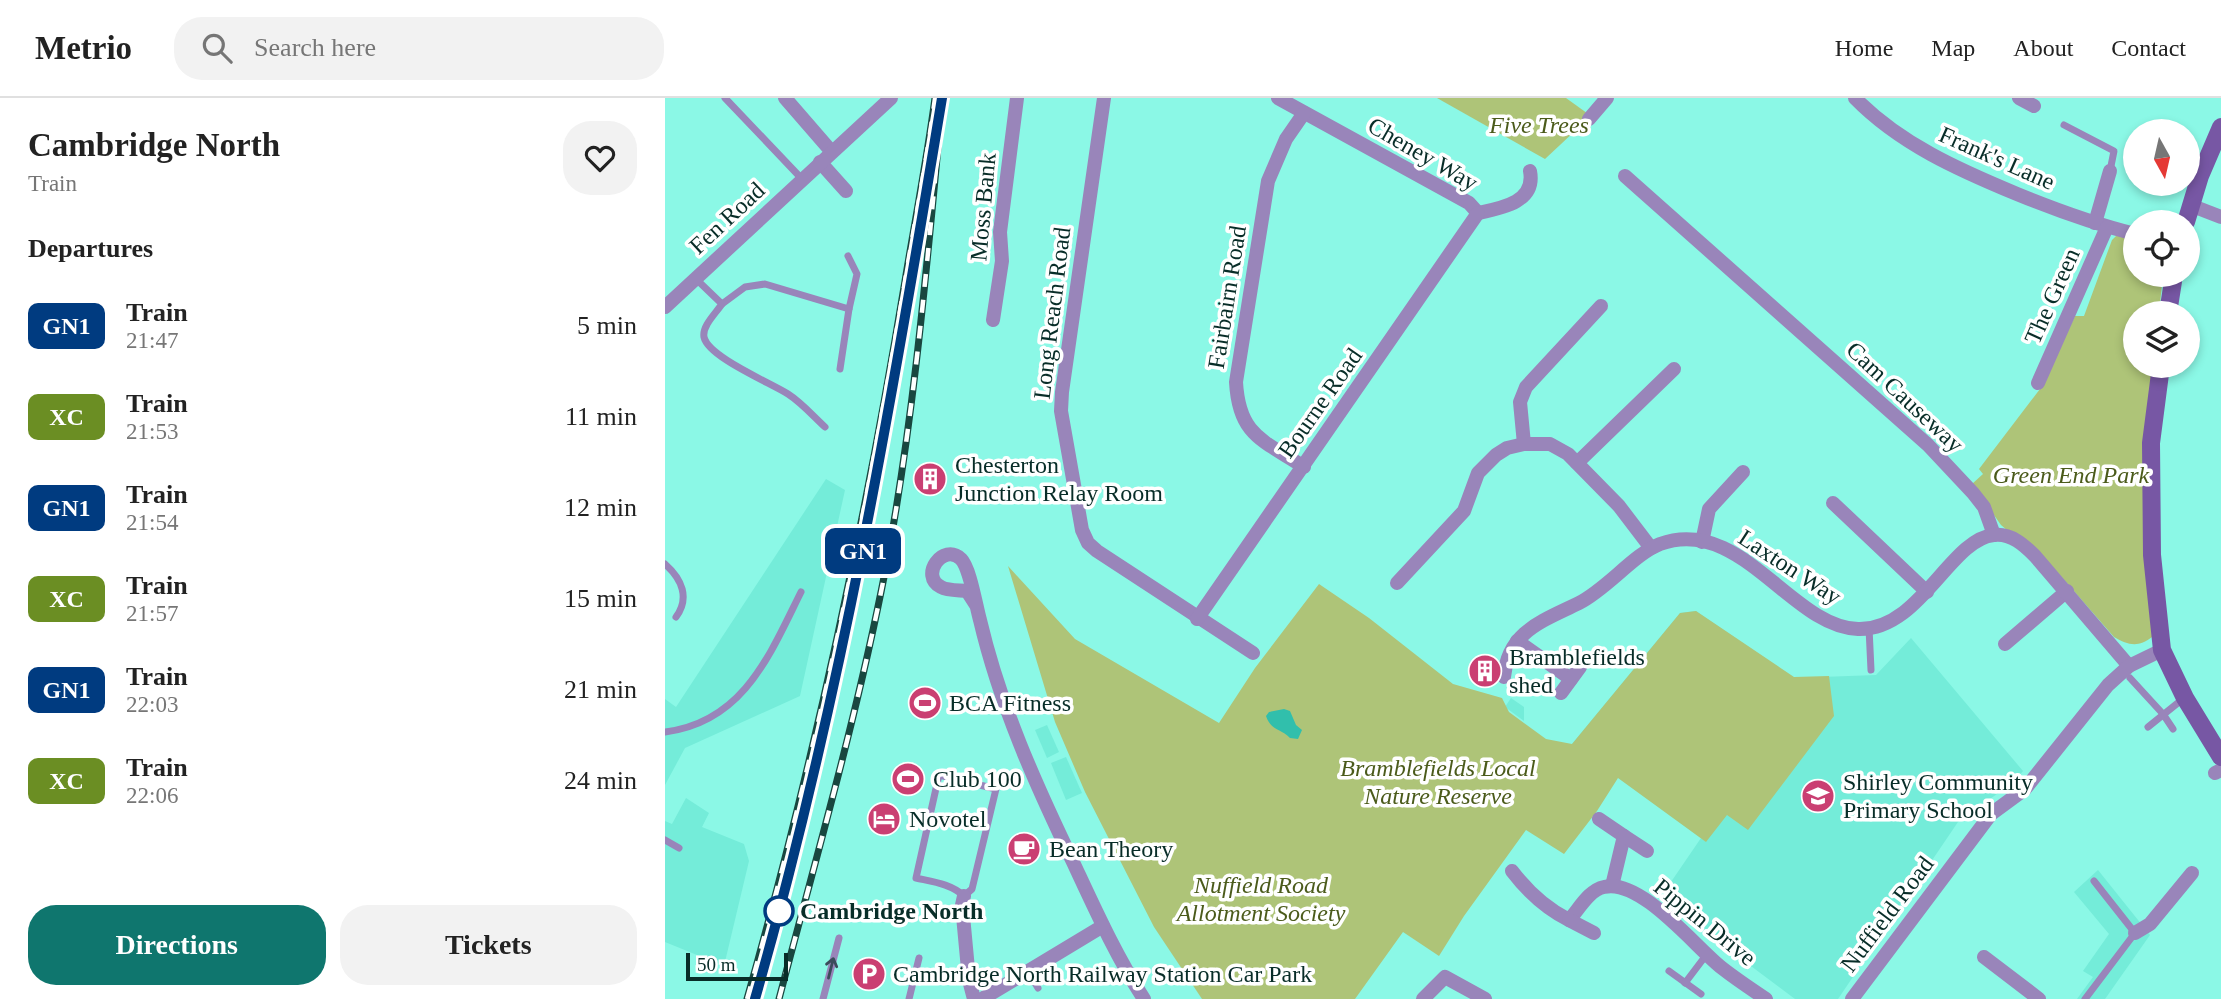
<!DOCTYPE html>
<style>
:root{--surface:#fff;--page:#f2f2f2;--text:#222;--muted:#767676;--line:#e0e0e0;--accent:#0f766e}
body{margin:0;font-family:Georgia,serif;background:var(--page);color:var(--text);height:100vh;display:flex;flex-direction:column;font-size:26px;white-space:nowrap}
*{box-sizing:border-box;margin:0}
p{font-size:23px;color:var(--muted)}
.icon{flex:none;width:38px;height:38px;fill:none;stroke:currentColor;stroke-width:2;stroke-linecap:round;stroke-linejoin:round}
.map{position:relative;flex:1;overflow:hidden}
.panel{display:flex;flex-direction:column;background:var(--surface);width:665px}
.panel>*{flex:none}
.badge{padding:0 14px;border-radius:10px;font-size:24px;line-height:46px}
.needle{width:46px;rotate:172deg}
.tools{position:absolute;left:1458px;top:21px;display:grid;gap:14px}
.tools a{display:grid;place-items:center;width:77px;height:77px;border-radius:50%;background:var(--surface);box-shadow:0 4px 10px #0003;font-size:35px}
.scale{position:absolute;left:21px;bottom:18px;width:102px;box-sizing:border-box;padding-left:7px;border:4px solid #082d28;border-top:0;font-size:19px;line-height:24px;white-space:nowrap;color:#082d28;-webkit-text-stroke:5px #fff;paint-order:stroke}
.map>.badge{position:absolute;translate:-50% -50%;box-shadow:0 0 0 4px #fff}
h2{padding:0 28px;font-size:26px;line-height:63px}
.round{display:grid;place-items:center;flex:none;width:74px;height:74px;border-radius:28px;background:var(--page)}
.summary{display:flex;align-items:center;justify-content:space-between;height:119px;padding:0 28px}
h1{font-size:33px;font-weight:700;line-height:52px}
.button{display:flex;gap:14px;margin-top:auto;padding:14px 28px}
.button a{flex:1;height:80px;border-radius:28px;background:var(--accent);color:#fff;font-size:28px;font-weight:700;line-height:80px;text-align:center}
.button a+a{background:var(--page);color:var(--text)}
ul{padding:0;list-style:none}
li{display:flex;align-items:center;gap:21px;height:91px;padding:0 28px}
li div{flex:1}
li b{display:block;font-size:26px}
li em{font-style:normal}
li .badge{min-width:77px;font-weight:700;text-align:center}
header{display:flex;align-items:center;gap:42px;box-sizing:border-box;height:98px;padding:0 35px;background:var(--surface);border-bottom:2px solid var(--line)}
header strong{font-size:33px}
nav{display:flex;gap:38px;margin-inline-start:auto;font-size:24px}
.search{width:490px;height:63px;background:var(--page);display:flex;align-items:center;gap:18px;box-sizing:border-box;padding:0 24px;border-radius:28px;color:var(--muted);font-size:26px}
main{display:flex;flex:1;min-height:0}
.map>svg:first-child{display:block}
.built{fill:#74ecd9}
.green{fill:#aec478}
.water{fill:#31bfac}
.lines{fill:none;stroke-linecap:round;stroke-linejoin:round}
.lane{stroke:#9985ba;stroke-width:7}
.street{stroke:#9985ba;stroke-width:14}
.secondary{stroke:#7757a4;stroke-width:18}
.rail-casing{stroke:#194740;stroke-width:7}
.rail{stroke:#fff;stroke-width:4.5;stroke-dasharray:13;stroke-linecap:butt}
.oneway{stroke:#3b4c5b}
.line-casing{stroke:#fff;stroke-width:16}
.line{stroke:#003b80;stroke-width:10}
.stop-dot{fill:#fff;stroke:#003b80;stroke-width:3.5}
.labels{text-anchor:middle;stroke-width:7;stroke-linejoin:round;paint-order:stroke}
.park-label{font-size:24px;font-style:italic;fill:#4b5b1b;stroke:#fff}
.street-label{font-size:24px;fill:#082d28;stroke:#fff}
.poi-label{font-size:24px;fill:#082d28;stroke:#fff;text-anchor:start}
.stop-label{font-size:24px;font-weight:bold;fill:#082d28;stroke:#fff;text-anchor:start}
</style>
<header>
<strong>Metrio</strong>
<div class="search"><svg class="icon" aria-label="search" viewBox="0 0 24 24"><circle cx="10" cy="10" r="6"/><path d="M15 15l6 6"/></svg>Search here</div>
<nav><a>Home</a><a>Map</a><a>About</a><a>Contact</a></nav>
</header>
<main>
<section class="panel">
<div class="summary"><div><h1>Cambridge North</h1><p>Train</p></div><a class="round"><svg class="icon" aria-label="heart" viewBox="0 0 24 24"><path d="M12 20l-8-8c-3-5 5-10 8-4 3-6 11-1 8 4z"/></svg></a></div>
<h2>Departures</h2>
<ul>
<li><span class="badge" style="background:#003b80;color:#fff">GN1</span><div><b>Train</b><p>21:47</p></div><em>5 min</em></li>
<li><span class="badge" style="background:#6b8e23;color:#fff">XC</span><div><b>Train</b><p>21:53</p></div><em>11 min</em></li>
<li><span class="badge" style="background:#003b80;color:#fff">GN1</span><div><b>Train</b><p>21:54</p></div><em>12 min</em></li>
<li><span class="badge" style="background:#6b8e23;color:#fff">XC</span><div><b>Train</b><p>21:57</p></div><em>15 min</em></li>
<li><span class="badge" style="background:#003b80;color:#fff">GN1</span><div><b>Train</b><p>22:03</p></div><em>21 min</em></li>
<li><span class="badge" style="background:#6b8e23;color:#fff">XC</span><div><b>Train</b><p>22:06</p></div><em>24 min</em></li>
</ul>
<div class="button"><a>Directions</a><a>Tickets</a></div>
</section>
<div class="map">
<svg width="1556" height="901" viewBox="0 0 1556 901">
<rect width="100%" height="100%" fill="#8bf8e6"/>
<!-- built -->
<g class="built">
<polygon points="161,381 180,392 135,598 20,650 0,687 0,601 11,609"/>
<polygon points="1031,513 1129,580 1211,577 1246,540 1358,673 1350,683 1293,724 1173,901 1130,901 995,800 1036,740 907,646 1015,515"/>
<polygon points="846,600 859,609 859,623 840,609"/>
<polygon points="382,627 394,654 382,660 370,632"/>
<polygon points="401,659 417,695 401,702 386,665"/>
<polygon points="21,700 44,715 37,729 79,746 84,763 59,868 0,844 0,723 7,726"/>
<polygon points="1433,772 1485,837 1440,901 1412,901 1428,879 1418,873 1444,836 1409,794"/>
</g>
<!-- green -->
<g class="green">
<polygon points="772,0 901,0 926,18 880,61"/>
<path d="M1453 136 1470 139V177H1498L1494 215H1470V268H1490L1482 457 1487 539C1473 550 1463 547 1449 539L1394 476 1336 427 1307 386 1318 376 1314 371 1375 291 1410 218H1419L1447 142Z"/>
<polygon points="343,468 410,541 554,625 590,570 654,486 704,520 788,586 837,600 844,614 881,641 907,646 1015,515 1031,513 1129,579 1164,578 1169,618 1083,732 1062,717 1041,744 953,680 932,713 899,756 861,732 799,818 774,858 738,834 690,901 537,901 489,829 420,694 390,624"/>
</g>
<!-- water -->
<path class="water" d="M619 611 625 613 631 627 637 632 633 641 625 640C616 630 606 633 601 618L604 614Z"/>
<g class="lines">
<!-- lane -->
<g class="lane">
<polyline points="60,0 137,81"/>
<polyline points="1399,27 1449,53 1445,73"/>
<polyline points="183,158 192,176 184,211"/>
<path d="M31 181 57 206C51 215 37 228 39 239 43 259 106 285 123 296 137 305 148 318 160 329"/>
<polyline points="57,206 80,189 100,186 184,211 175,271"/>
<path d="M0 466C17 481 25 500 11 519"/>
<polyline points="1204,530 1206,572"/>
<polyline points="1465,580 1498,616 1508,631"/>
<polyline points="1483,629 1519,600"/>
<path d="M0 634C79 624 105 556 136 494"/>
<path d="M274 677 331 691 307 791 299 798C286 786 269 784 251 780Z"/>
<polyline points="0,742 14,750"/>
<polyline points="363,873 373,890"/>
<polyline points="1004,873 1036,896"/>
<polyline points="1020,885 1042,856"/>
<polyline points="158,901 174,840"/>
<polyline points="244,901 254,860"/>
<polyline points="1420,901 1470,835 1429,783"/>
</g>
<!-- street -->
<g class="street">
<polyline points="120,0 166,53"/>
<polyline points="439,0 397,294 396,313 417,432 423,445 432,453 588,555"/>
<polyline points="613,0 804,105 813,115"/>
<path d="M1190 0C1235 46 1294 72 1352 96 1391 112 1430 126 1470 136"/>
<polyline points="1354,0 1369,8"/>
<polyline points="924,21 942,0"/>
<polyline points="155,64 181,93"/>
<polyline points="960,78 1263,347 1308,395 1319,409 1329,437"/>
<polyline points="1525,107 1556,119"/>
<path d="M813 115C837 110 871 104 865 73"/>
<polyline points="1430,125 1445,73"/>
<polyline points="0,209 226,0"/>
<polyline points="328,222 337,163 335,134 352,0"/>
<polyline points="1373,285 1442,129"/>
<polyline points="859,346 855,304 861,289 936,208"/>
<polyline points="912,365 1009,271"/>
<path d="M639 369C598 342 574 338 571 284L603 83 621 41 639 15"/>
<polyline points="1168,405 1262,494"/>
<polyline points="1037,444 1044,411 1078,374"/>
<polyline points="732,485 799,413 813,375 831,357 842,350 859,346 885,346 903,356 954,408 986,450"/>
<path d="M311 507 302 493C295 492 283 493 276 489 254 478 278 444 296 461 305 470 311 508 315 522 335 607 370 685 408 764 430 811 451 858 479 901"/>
<polyline points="532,521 813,115"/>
<polyline points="852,543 906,581"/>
<polyline points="1340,546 1402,493"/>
<path d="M839 579C843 533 878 523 914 505 942 491 969 456 995 446 1076 417 1126 529 1193 531 1255 533 1285 441 1329 437 1346 435 1359 447 1370 458L1464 568"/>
<polyline points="896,595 915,569"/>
<polyline points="1550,675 1556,672"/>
<polyline points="934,721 959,738 947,788"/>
<polyline points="959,738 982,753"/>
<path d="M847 773C863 794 880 810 904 822 914 811 924 792 939 789 976 780 1030 849 1057 870 1071 881 1086 891 1101 901"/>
<polyline points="299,798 297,807 304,882 309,901"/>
<polyline points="904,822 929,835"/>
<polyline points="1470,835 1485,826 1527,775"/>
<polyline points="1319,859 1374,901"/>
<polyline points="317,901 438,828"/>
<polyline points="758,901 780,879 820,901"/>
<polyline points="1187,901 1326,716 1360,691 1443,587 1464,568 1497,552"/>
</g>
<!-- secondary -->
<g class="secondary">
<polyline points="1521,124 1535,78 1556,29"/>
<polyline points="1503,215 1509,177"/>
<polyline points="1496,268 1486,345 1487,457 1497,552 1520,600 1556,659"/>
</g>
<defs>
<g id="rail">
<path d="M82 901C149 665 200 425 240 183 250 122 262 61 270 0"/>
<path d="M114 901C151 760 192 618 220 474 248 327 261 177 275 28"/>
</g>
</defs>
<!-- rail casing -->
<use href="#rail" class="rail-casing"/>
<!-- rail -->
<use href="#rail" class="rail"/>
</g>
<!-- one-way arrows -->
<defs><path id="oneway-shaft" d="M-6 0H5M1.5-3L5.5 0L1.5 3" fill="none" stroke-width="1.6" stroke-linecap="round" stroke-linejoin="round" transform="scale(1.75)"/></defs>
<use class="oneway" href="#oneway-shaft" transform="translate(166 870) rotate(-76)"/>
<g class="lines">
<defs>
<path id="line" d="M90 901C175 605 227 303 277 0"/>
</defs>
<!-- line casing -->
<use href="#line" class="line-casing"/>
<!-- line -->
<use href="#line" class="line"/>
</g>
<!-- icons -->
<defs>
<symbol id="building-disc" viewBox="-11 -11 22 22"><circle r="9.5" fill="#ca3f72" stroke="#fff"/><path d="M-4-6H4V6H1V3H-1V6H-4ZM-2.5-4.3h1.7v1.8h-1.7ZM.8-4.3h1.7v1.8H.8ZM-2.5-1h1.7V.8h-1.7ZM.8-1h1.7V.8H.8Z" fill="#fff"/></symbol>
<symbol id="stadium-disc" viewBox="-11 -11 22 22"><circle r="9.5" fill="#ca3f72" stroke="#fff"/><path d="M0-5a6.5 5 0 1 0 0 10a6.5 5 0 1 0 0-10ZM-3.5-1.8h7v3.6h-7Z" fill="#fff"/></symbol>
<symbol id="school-disc" viewBox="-11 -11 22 22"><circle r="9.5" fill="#ca3f72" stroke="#fff"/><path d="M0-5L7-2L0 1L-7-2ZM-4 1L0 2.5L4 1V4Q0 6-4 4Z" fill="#fff"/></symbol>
<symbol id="hotel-disc" viewBox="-11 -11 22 22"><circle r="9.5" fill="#ca3f72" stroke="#fff"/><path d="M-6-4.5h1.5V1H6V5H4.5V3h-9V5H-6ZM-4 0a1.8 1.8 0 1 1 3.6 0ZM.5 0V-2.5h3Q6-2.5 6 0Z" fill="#fff"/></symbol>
<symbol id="cafe-disc" viewBox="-11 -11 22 22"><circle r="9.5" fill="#ca3f72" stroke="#fff"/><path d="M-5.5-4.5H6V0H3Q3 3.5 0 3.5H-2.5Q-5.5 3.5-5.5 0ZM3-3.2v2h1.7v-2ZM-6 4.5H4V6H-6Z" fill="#fff"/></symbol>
<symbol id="parking-disc" viewBox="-11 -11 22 22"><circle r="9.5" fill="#ca3f72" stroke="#fff"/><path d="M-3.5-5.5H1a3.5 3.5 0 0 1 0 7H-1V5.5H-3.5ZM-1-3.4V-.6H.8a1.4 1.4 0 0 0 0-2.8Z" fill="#fff"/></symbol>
</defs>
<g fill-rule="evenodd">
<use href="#building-disc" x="246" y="362" width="38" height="38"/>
<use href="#building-disc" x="801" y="554" width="38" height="38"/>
<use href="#stadium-disc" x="241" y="586" width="38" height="38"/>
<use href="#stadium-disc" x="224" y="662" width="38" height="38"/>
<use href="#school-disc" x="1134" y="679" width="38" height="38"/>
<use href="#hotel-disc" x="200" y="702" width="38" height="38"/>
<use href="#cafe-disc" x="340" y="732" width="38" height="38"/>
<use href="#parking-disc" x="185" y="857" width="38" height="38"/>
</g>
<!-- markers -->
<circle class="stop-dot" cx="114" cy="813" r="14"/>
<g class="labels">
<!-- park labels -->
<g class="park-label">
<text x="874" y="35">Five Trees</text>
<text x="1406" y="385">Green End Park</text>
<text x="773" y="678">Bramblefields Local<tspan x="773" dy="28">Nature Reserve</tspan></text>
<text x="596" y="795">Nuffield Road<tspan x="596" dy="28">Allotment Society</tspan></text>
</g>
<!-- street labels -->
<g class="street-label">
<text transform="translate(758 56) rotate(30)" y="8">Cheney Way</text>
<text transform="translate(1332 60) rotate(24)" y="8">Frank's Lane</text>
<text transform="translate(318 109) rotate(-85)" y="8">Moss Bank</text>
<text transform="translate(62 120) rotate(-43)" y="8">Fen Road</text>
<text transform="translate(1387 198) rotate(-66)" y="8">The Green</text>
<text transform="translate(562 199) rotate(-81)" y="8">Fairbairn Road</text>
<text transform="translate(387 215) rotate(-83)" y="8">Long Reach Road</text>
<text transform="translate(1240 299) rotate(43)" y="8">Cam Causeway</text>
<text transform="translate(655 305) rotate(-55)" y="8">Bourne Road</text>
<text transform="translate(1125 469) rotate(33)" y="8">Laxton Way</text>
<text transform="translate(1222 816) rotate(-53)" y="8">Nuffield Road</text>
<text transform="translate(1040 824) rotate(39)" y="8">Pippin Drive</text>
</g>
<!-- poi labels -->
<g class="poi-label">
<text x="290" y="375">Chesterton<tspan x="290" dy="28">Junction Relay Room</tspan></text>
<text x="844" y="567">Bramblefields<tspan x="844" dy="28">shed</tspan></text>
<text x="284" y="613">BCA Fitness</text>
<text x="268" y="689">Club 100</text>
<text x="1178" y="692">Shirley Community<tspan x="1178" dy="28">Primary School</tspan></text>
<text x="244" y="729">Novotel</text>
<text x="384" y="759">Bean Theory</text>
<text x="228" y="884">Cambridge North Railway Station Car Park</text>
</g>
<!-- stop labels -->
<g class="stop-label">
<text x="135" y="821">Cambridge North</text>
</g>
</g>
</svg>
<div class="tools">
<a><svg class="needle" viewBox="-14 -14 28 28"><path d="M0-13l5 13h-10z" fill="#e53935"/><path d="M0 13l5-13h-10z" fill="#767676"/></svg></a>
<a><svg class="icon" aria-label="locate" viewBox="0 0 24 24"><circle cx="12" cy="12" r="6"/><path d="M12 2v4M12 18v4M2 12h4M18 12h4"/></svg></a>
<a><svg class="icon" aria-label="layers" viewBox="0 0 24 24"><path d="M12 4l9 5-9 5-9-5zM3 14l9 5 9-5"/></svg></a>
</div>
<div class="scale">50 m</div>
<b class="badge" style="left:198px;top:453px;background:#003b80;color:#fff">GN1</b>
</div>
</main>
